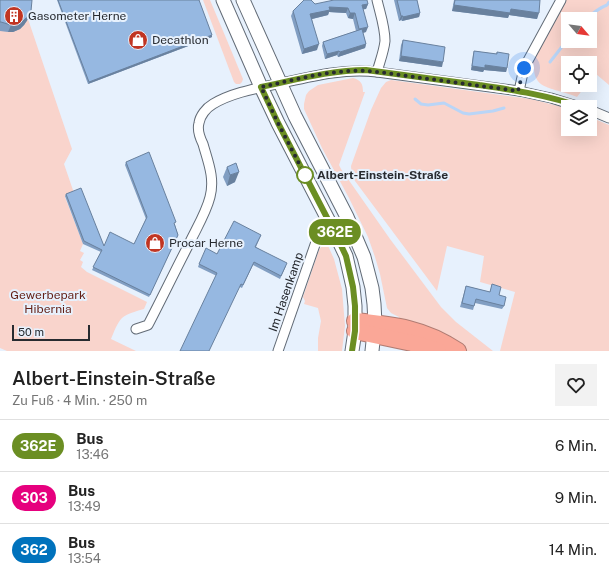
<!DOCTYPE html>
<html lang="de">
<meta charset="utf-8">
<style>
:root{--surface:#fff;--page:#f2f2f2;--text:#222;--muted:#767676;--line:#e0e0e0}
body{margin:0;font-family:"Public Sans",sans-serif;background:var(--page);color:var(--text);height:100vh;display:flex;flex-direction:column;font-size:15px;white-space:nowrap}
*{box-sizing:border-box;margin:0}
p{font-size:13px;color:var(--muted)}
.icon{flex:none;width:22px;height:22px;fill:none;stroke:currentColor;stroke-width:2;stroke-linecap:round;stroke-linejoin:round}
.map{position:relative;height:351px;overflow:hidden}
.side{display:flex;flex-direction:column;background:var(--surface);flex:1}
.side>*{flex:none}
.badge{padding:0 8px;border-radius:13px;font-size:14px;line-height:26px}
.needle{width:26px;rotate:118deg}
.tools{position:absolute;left:561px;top:12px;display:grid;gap:8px}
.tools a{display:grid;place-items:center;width:36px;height:36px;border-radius:0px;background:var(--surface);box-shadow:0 4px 16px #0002;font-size:20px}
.scale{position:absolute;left:12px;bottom:10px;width:78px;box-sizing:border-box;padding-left:4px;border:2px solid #282b30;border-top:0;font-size:11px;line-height:14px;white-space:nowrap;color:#282b30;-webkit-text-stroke:3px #e7f1fd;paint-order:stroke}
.you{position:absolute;width:20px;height:20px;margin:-10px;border:3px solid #fff;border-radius:50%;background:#1a73e8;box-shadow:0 0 0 6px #1a73e833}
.map>.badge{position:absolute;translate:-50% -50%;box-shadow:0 0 0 2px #fff}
.round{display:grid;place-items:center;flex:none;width:42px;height:42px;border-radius:0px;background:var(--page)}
.overview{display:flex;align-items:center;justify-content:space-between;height:68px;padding:0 12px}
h1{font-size:19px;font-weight:600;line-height:30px}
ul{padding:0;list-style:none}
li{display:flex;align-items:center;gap:12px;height:52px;padding:0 12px;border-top:1px solid var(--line)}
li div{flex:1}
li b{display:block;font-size:15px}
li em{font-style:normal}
li .badge{min-width:44px;font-weight:700;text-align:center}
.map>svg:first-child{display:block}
.green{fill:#f9d4cc;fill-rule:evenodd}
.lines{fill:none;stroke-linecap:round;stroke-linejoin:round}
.stream{stroke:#b9d5f7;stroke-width:3}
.street-casing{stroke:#626b76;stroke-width:11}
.secondary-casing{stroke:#626b76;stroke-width:15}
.highway-casing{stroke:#b07c73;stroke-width:18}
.street{stroke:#fff;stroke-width:9}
.secondary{stroke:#fff;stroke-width:13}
.highway{stroke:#faa797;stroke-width:16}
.wall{fill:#819ec2}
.shaded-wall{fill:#69819e}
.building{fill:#96b8e1;stroke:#69819e}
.line-casing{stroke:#fff;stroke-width:9}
.line{stroke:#6b8e23;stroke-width:6}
.walk{stroke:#282b30;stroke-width:4;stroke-dasharray:0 7.2}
.stop-dot{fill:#fff;stroke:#6b8e23;stroke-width:2}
.labels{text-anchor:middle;stroke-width:4;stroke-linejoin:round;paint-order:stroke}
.poi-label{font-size:12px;fill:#282b30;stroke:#e7f1fd;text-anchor:start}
.stop-label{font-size:12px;font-weight:bold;fill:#282b30;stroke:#e7f1fd;text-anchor:start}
.street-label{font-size:12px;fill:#282b30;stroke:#e7f1fd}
.park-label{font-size:12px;fill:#631f15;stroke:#e7f1fd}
</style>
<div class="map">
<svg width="609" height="351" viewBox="0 0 609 351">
<rect width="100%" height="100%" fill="#e7f1fd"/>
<!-- green -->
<g class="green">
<path d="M0 0 29 13 28 19 72 149 64 164 74 193 65 197 83 244 80 251 84 253 80 260 83 262 81 267 87 272 147 302 144 309C137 311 128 313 122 318 117 323 114 332 111 339L136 351H7L0 348Z"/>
<polygon points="203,0 210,0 226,38 243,79 242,82 240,84 236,84 234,82"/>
<path d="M565 0H609V85L596 74 590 81V63H568V85H586L577 97C572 95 567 93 562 92 545 87 533 85 534 65L531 63ZM568 19H590V41H568Z"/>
<path d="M353 78C361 80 363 84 363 92H365L339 165 341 169 390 239 441 307 456 322 493 351H466L398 322 399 317 391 313 387 308 380 274 375 257 368 237 349 198 322 148 304 109V104L306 95 309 91 318 85Z"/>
<polygon points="391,80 531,99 566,108 568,109 568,129 590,129 590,117 609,125 609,351 500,351 515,292 480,282 484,256 447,246 437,291 352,177 351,166 371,110 381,88 386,82"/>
<polygon points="325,239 334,259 342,289 345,326 342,351 318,351 318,338 321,321 318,308 304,304 305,301 303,297 319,250 324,243"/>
</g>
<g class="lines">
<!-- stream -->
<g class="stream">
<path d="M586 19C593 13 599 8 607 5L609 2"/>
<polyline points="550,62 568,39"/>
<polyline points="415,99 421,104 428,105 444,103 463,113 469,114 493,111 504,108"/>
</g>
<defs>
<g id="street">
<path d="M377 0C380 13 385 27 385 41 384 51 380 61 377 72"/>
<polyline points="519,91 524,68 561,0"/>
<polyline points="590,110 609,118"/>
<path d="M136 329 148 325C162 298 175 271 189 244 196 229 206 213 210 197 215 178 208 162 203 144 200 138 197 130 199 123 200 116 206 108 213 104 233 92 259 88 282 83 313 76 345 68 377 72L519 91 551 98 580 107"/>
<polyline points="278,351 317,239 327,218"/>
</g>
<g id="secondary">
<polyline points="223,0 261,87 278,123 337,237 346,256 353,287 355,306 355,331 352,351"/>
<polyline points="243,0 295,116 347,217 364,257 372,288 374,304 375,323 372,351"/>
</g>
<g id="highway">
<path d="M355 321C394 325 424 328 458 351"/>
<polyline points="355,331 412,343 438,351"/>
</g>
</defs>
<!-- street casing -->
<use href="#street" class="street-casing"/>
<!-- secondary casing -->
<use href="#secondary" class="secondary-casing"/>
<!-- highway casing -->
<use href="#highway" class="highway-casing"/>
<!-- street -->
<use href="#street" class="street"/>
<!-- secondary -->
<use href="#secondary" class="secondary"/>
<!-- highway -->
<use href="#highway" class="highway"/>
</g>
<!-- wall -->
<g class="wall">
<polygon points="0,0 31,11 28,19 24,25 20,29 13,32 8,32 0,31"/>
<polygon points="57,0 199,0 212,37 88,84"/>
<polygon points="394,0 417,0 420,13 419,17 402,21 401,20 399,21"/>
<polygon points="454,0 540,0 537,19 509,15 508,18 452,11"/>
<polygon points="315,4 368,4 366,9 363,9 366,32 363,33 366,44 365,48 338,57 337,55 325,59 322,46 323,42 356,31 353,19 348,18 346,13 329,12 328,15 312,19 317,50 302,54 291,16 293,11"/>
<polygon points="403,40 442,67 399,61 401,45"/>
<polygon points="474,51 496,54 497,52 507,68 506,72 484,70 483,72 471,70 473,55"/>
<polygon points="126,162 175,225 178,235 149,297 92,270 101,252 83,244 65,196 66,194 104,246 134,244 146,219 125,165"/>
<polygon points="227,167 235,182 227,186 223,177"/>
<polygon points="261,235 256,247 286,266 280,279 253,265 242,288 198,267 199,264 217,254"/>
<polygon points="492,284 499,295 504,306 502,309 475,303 473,310 460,307 466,286 490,292"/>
</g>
<!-- shaded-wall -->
<g class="shaded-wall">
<polygon points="368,4 366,9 360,10 362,5"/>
<polygon points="454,5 511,9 539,13 537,19 509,15 508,18 452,11"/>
<polygon points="329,7 348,8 346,13 329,12 328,15 308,20 310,14"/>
<polygon points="31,11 28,19 24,25 20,29 13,32 8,32 11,25"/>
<polygon points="350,13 355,13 353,19 348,18"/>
<polygon points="420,13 419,17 402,21 403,17"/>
<polygon points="401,16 403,16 401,20 399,21"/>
<polygon points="368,27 366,32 357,34 359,29"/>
<polygon points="212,35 212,37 88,84 89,82"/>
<polygon points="319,44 317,50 302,54 304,49"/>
<polygon points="366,44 365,48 338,57 340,52"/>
<polygon points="339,51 337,55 325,59 327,54"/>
<polygon points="401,56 443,62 442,67 399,61"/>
<polygon points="485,65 507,68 506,72 484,70 483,72 471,70 472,66"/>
<polygon points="239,172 235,182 227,186 230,175"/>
</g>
<!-- building -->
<g class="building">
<polygon points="0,0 32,0 31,11 27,17 23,21 16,24 11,25 1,22 0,22"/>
<polygon points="58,0 199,0 212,35 89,82"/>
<polygon points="304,0 311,0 315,4 334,0 367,0 368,4 362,5 368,27 359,29 355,13 350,13 348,8 329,7 330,10 310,14 319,44 304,49 293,11"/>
<polygon points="397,0 417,0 420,13 403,17 403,16 401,16"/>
<polygon points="455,0 540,0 539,13 511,9 510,13 454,5"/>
<polygon points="362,29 366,44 340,52 339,51 327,54 323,42"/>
<polygon points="403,40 445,47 443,62 401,56"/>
<polygon points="474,51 497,54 497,52 509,54 507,68 485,65 485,68 472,66"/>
<polygon points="149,152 176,222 174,223 178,235 150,295 93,267 102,250 84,241 66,194 81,188 104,246 110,232 134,244 147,217 126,162"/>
<polygon points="236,163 239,172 230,175 227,167"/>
<polygon points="234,221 261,235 255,247 287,263 281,276 254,262 243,285 241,284 209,351 180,351 217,273 199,264 206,248 217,254"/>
<polygon points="492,284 501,287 499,295 506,297 504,306 476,299 474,306 462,303 466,286 490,292"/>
</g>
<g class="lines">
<defs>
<path id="line" d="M352 351 355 331V306L353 287 346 256 337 237 278 123 261 87C295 80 331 70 366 70 404 75 441 80 479 85 513 90 548 95 581 107"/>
</defs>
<!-- line casing -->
<use href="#line" class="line-casing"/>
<!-- line -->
<use href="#line" class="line"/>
<!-- walk -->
<path class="walk" d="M305 175 278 123 261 87C299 79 338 67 378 72L518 91 524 68"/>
</g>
<!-- icons -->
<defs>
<symbol id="building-disc" viewBox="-11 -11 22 22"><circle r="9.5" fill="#c13522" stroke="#e7f1fd"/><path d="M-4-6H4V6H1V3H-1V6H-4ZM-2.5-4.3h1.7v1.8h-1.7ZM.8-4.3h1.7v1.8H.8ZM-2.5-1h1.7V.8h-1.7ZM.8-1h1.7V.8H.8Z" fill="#fff"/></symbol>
<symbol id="shop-disc" viewBox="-11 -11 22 22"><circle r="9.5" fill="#c13522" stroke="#e7f1fd"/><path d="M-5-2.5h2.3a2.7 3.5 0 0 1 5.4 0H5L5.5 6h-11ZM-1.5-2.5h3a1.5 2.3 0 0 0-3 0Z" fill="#fff"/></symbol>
</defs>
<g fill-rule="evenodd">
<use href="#building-disc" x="3" y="5" width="22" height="22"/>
<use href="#shop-disc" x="127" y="29" width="22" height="22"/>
<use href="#shop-disc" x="144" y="232" width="22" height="22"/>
</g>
<!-- markers -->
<circle class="stop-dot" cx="305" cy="175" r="8"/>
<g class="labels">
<!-- poi labels -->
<g class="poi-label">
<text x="28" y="20">Gasometer Herne</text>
<text x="152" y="44">Decathlon</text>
<text x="169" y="247">Procar Herne</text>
</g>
<!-- stop labels -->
<g class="stop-label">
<text x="317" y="179">Albert-Einstein-Straße</text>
</g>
<!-- street labels -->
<g class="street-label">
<text transform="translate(286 292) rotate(-71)" y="4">Im Hasenkamp</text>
</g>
<!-- park labels -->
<g class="park-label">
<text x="48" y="299">Gewerbepark<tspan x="48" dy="14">Hibernia</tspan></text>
</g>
</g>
</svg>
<div class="tools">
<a><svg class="needle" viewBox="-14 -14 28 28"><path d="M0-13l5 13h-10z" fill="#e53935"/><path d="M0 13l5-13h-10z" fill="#767676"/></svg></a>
<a><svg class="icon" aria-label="locate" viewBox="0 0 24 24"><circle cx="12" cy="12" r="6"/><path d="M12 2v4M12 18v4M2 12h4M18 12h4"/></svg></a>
<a><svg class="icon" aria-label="layers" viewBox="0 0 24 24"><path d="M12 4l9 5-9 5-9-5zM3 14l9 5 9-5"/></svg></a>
</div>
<div class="scale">50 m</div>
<div class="you" style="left:524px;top:68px"></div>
<b class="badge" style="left:335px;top:232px;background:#6b8e23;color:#fff">362E</b>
</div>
<section class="side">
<div class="overview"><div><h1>Albert-Einstein-Straße</h1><p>Zu Fuß · 4 Min. · 250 m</p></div><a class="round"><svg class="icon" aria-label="heart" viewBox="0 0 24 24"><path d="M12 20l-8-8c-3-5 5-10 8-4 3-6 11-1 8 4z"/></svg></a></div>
<ul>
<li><span class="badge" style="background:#6b8e23;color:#fff">362E</span><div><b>Bus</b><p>13:46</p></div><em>6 Min.</em></li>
<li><span class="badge" style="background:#e6007e;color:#fff">303</span><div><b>Bus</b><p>13:49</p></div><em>9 Min.</em></li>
<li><span class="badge" style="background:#0072bc;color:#fff">362</span><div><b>Bus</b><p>13:54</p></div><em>14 Min.</em></li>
</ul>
</section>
